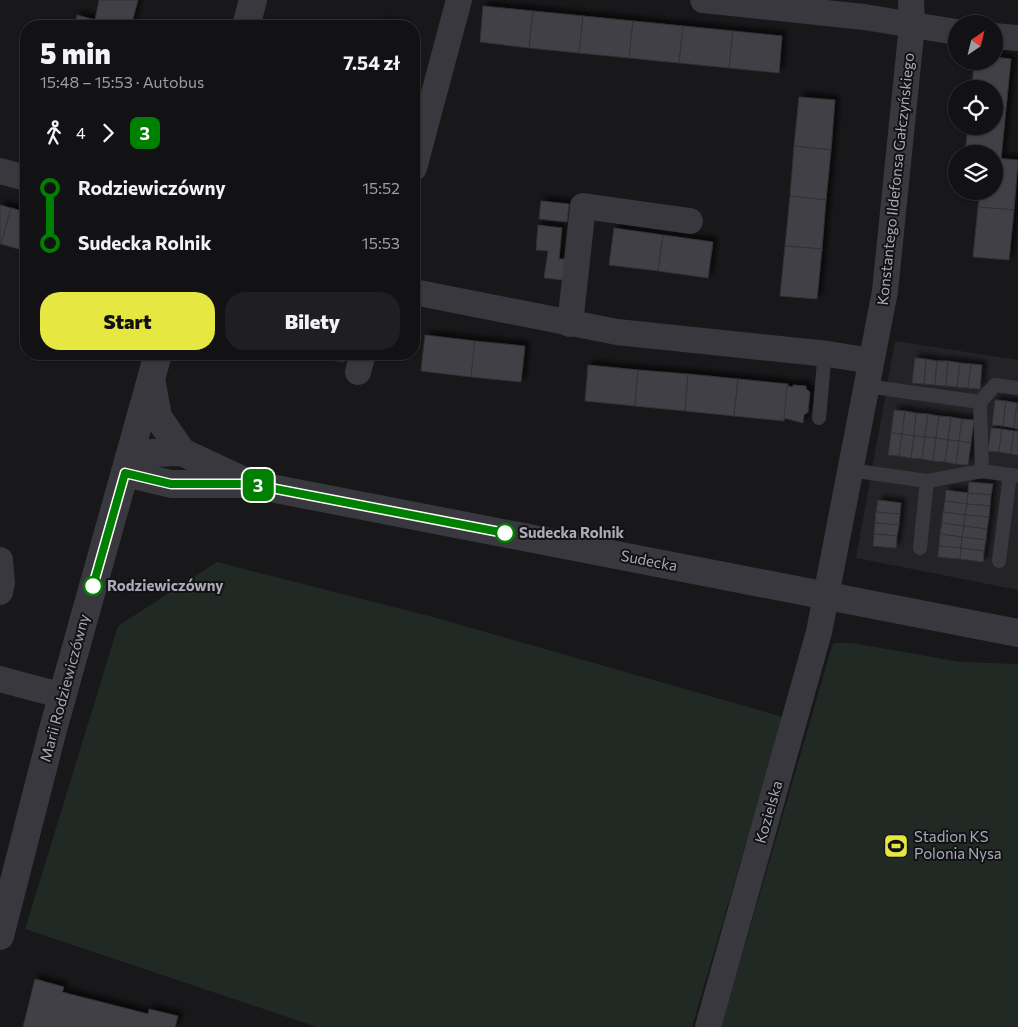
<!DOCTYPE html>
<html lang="pl">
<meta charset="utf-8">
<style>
:root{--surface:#121113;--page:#1f1f21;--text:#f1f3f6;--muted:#9c9da0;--line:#313133;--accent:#e6e741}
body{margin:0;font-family:Commissioner,sans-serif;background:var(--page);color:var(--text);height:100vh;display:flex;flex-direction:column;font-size:19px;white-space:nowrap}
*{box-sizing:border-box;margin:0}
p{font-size:16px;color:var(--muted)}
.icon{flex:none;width:28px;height:28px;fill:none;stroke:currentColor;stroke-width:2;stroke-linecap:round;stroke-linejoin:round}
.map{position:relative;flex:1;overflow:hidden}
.side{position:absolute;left:20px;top:20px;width:400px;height:340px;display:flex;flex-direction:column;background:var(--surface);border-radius:20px;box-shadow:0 1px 4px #0004,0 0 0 1px var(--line)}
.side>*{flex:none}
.badge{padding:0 10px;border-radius:8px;font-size:18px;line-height:32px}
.needle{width:32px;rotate:35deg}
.buttons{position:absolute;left:948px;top:15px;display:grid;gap:10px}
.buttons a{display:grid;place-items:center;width:55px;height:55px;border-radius:50%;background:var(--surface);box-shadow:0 1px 4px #0004,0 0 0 1px var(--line);font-size:25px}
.map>.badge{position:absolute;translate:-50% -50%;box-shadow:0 0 0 2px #fff}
.legs{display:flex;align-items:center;gap:8px;height:55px;padding:0 20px;font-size:16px}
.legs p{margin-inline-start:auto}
.summary{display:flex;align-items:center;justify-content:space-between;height:85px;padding:0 20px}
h1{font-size:28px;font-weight:800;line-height:38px}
.button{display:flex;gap:10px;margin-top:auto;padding:10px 20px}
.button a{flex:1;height:58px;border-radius:20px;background:var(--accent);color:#111;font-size:20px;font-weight:800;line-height:58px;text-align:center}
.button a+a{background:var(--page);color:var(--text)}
ul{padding:0 20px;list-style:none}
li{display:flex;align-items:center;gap:18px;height:55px;font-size:19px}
li i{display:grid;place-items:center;width:8px;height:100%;margin:0 6px;background:currentColor}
li i::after{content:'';width:12px;height:12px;margin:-6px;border:4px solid;border-radius:50%;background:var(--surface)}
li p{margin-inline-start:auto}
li:first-child i{background:linear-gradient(#0000 50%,currentColor 0)}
li:last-child i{background:linear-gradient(currentColor 50%,#0000 0)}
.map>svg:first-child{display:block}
.built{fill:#242326}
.green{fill:#212924}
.building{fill:#424146;stroke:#323135;filter:url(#shadow)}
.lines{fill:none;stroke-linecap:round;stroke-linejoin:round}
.service{stroke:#39383e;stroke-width:14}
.minor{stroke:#39383e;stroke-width:26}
.tertiary{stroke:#39383e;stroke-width:28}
.line-1-casing{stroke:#fff;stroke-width:11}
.line-1{stroke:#008000;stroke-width:8}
.stop-1-dot{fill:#fff;stroke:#008000;stroke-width:2.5}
.labels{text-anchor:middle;stroke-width:4;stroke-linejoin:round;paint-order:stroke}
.street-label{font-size:15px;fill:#aaaab8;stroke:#131214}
.stop-label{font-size:15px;font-weight:bold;fill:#aaaab8;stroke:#131214;text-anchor:start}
.poi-label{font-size:15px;fill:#aaaab8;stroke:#131214;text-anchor:start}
</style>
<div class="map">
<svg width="1018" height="1027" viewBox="0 0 1018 1027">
<defs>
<filter id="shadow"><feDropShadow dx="4.5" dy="-4.5" stdDeviation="2.5" flood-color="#0009"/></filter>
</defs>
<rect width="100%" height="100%" fill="#181719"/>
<!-- built -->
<polygon class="built" points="895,341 1018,360 1018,590 856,558"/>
<!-- green -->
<g class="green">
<polygon points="217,562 433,617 783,717 692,1027 317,1027 25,929 118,626"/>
<polygon points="833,643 852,643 961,662 1018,664 1018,1027 721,1027"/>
</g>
<!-- building -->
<g class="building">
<polygon points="99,0 138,0 131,26 117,26 95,20"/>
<polygon points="483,6 533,11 529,48 480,42"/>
<polygon points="533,11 583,16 579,53 529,48"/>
<polygon points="77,15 114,25 114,26 75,26"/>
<polygon points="583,16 633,21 629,58 579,53"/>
<polygon points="633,21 683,26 679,63 629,58"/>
<polygon points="379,23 408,26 379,26"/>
<polygon points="683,26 733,31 729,68 679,63"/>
<polygon points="733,31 782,36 779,73 729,68"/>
<polygon points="994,57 1011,59 1006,109 994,107 994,89 972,89 974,61 994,61"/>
<polygon points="799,97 835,100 831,150 794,146"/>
<polygon points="994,107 1006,109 1001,159 994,158 994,154 965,154 968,126 994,126"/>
<polygon points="794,146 831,150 826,200 790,196"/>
<polygon points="994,158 1018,160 1014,210 978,207 980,191 994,191"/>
<polygon points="790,196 826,200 822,249 785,246"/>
<polygon points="541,201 569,204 567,222 539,219"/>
<polygon points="0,205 11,208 1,244 0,244"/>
<polygon points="978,207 1014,210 1009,260 973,257"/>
<polygon points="11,208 26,212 26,251 1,244"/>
<polygon points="538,225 562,228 559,259 567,259 565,280 544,278 548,251 536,250"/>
<polygon points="614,228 663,235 658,271 609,265"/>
<polygon points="663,235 713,242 708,278 658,271"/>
<polygon points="785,246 822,249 817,299 780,296"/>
<polygon points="425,335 475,341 471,377 421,371"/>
<polygon points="475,341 525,346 521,382 471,377"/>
<polygon points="310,354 348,354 343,362 332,360 329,357 325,360 313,359"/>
<polygon points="915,358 926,359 924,384 912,383"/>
<polygon points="926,359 937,361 935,385 924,384"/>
<polygon points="937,361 948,361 946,386 935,385"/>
<polygon points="948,361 960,363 957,387 946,386"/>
<polygon points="960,363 971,364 968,388 957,387"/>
<polygon points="971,364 982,365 980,389 968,388"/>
<polygon points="588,365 638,370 635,406 585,401"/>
<polygon points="638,370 688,374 685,411 635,406"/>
<polygon points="688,374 738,379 734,416 685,411"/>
<polygon points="738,379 788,384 784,421 734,416"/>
<polygon points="793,385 806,386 806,389 810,392 808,412 804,415 803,423 784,418 787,386 793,387"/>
<polygon points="995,400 1006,401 1003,426 992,425"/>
<polygon points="1006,401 1017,403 1014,428 1003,426"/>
<polygon points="1017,403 1018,403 1018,429 1014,428"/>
<polygon points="894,410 905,411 902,434 891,433"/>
<polygon points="905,411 916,413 914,436 902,434"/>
<polygon points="916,413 928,414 925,437 914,436"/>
<polygon points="928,414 939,416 936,438 925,437"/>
<polygon points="939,416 951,417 948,440 936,438"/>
<polygon points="951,417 962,419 959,441 948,440"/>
<polygon points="962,419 974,420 971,443 959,441"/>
<polygon points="991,428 1002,429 999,452 988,451"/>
<polygon points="1002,429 1014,431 1011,454 999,452"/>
<polygon points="1014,431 1018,431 1018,455 1011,454"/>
<polygon points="891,433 902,434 899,456 888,455"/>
<polygon points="902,434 914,436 911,458 899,456"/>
<polygon points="914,436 925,437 922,459 911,458"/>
<polygon points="925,437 936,438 933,461 922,459"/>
<polygon points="936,438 948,440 945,462 933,461"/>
<polygon points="948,440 959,441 956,464 945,462"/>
<polygon points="959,441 971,443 968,465 956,464"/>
<polygon points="969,482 993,484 991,495 968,493"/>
<polygon points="946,490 968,493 967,504 945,501"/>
<polygon points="968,493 991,495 990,506 967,504"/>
<polygon points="878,500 901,503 900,514 876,512"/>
<polygon points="945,501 967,504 965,515 943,512"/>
<polygon points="967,504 990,506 989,517 965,515"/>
<polygon points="876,512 900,514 899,525 875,523"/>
<polygon points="943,512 965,515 964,526 942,523"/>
<polygon points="965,515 989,517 987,529 964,526"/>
<polygon points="875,523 899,525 897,536 874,534"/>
<polygon points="942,523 964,526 962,537 940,534"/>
<polygon points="964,526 987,529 986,540 962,537"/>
<polygon points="874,534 897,536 896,548 873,546"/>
<polygon points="940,534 962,537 961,548 939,546"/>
<polygon points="962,537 986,540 984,551 961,548"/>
<polygon points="939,546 961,548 960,559 938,557"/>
<polygon points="961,548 984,551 983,562 960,559"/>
<polygon points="35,979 64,987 62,992 148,1014 149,1009 178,1016 175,1027 23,1027"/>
</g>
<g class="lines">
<!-- service -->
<g class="service">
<polyline points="866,386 980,402 995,385 1018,388"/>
<polyline points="980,402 982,471 1018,476"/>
<polyline points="819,418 824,362 828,354"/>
<polyline points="850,470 927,481 920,548"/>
<polyline points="927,481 982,471"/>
<polyline points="999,561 1010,475"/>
</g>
<!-- minor -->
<g class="minor">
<polyline points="703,0 864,17 956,32"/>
<polyline points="994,36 1018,38"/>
<polyline points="414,168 459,0"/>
<polyline points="0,171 26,178"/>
<polyline points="414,292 617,332 828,354 871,361"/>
<polyline points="570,324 583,206 690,221"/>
<polyline points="358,372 363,354"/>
<polyline points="0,560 2,583 0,592"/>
<polyline points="0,679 63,696"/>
<polyline points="708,1027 819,632 885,291 912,25 911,0"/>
</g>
<!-- tertiary -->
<g class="tertiary">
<polyline points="246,26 253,0"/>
<polyline points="152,384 158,417 182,452"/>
<polyline points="129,457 152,453 182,452 242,480"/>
<polyline points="125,473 171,484 250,484 1018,633"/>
<polyline points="0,936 52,733 158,354"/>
</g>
</g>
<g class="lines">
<defs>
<polyline id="line-1" points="93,586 125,473 171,484 250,484 505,533"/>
</defs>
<!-- line-1 casing -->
<use href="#line-1" class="line-1-casing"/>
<!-- line-1 -->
<use href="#line-1" class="line-1"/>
</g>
<!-- icons -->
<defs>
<symbol id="stadium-square" viewBox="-11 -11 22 22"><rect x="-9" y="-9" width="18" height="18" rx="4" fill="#e6e741" stroke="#131214"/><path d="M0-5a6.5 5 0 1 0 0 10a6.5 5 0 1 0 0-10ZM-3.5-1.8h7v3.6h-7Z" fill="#111"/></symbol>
</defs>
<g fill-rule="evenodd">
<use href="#stadium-square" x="882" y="832" width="28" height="28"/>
</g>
<!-- markers -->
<g class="stop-1-dot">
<circle cx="505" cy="533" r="9"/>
<circle cx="93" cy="586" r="9"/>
</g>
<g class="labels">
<!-- street labels -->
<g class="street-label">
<text transform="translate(896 179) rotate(-84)" y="5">Konstantego Ildefonsa Gałczyńskiego</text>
<text transform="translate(649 561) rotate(11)" y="5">Sudecka</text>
<text transform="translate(65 688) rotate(-75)" y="5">Marii Rodziewiczówny</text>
<text transform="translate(769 812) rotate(-74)" y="5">Kozielska</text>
</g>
<!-- stop labels -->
<g class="stop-label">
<text x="519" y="538">Sudecka Rolnik</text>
<text x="107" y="591">Rodziewiczówny</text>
</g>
<!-- poi labels -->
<g class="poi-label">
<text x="914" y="842">Stadion KS<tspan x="914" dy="17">Polonia Nysa</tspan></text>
</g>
</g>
</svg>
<div class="buttons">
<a><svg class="needle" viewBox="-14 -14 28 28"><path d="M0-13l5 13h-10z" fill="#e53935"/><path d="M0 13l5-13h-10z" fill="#9c9da0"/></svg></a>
<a><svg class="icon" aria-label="locate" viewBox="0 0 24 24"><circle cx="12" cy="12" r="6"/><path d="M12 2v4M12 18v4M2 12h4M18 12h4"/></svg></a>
<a><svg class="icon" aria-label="layers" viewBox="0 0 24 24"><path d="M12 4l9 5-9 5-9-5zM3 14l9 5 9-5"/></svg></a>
</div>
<b class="badge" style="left:258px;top:485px;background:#008000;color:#fff">3</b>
<section class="side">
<div class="summary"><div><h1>5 min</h1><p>15:48 – 15:53 · Autobus</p></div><b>7.54 zł</b></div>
<div class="legs"><svg class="icon" aria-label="walk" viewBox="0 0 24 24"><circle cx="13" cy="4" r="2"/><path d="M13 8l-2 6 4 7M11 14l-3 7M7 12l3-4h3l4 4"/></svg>4<svg class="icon" aria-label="forward" viewBox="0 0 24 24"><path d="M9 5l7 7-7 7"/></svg><b class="badge" style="background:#008000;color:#fff">3</b></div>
<ul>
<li><i style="color:#008000"></i><b>Rodziewiczówny</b><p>15:52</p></li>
<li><i style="color:#008000"></i><b>Sudecka Rolnik</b><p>15:53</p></li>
</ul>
<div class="button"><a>Start</a><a>Bilety</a></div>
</section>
</div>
